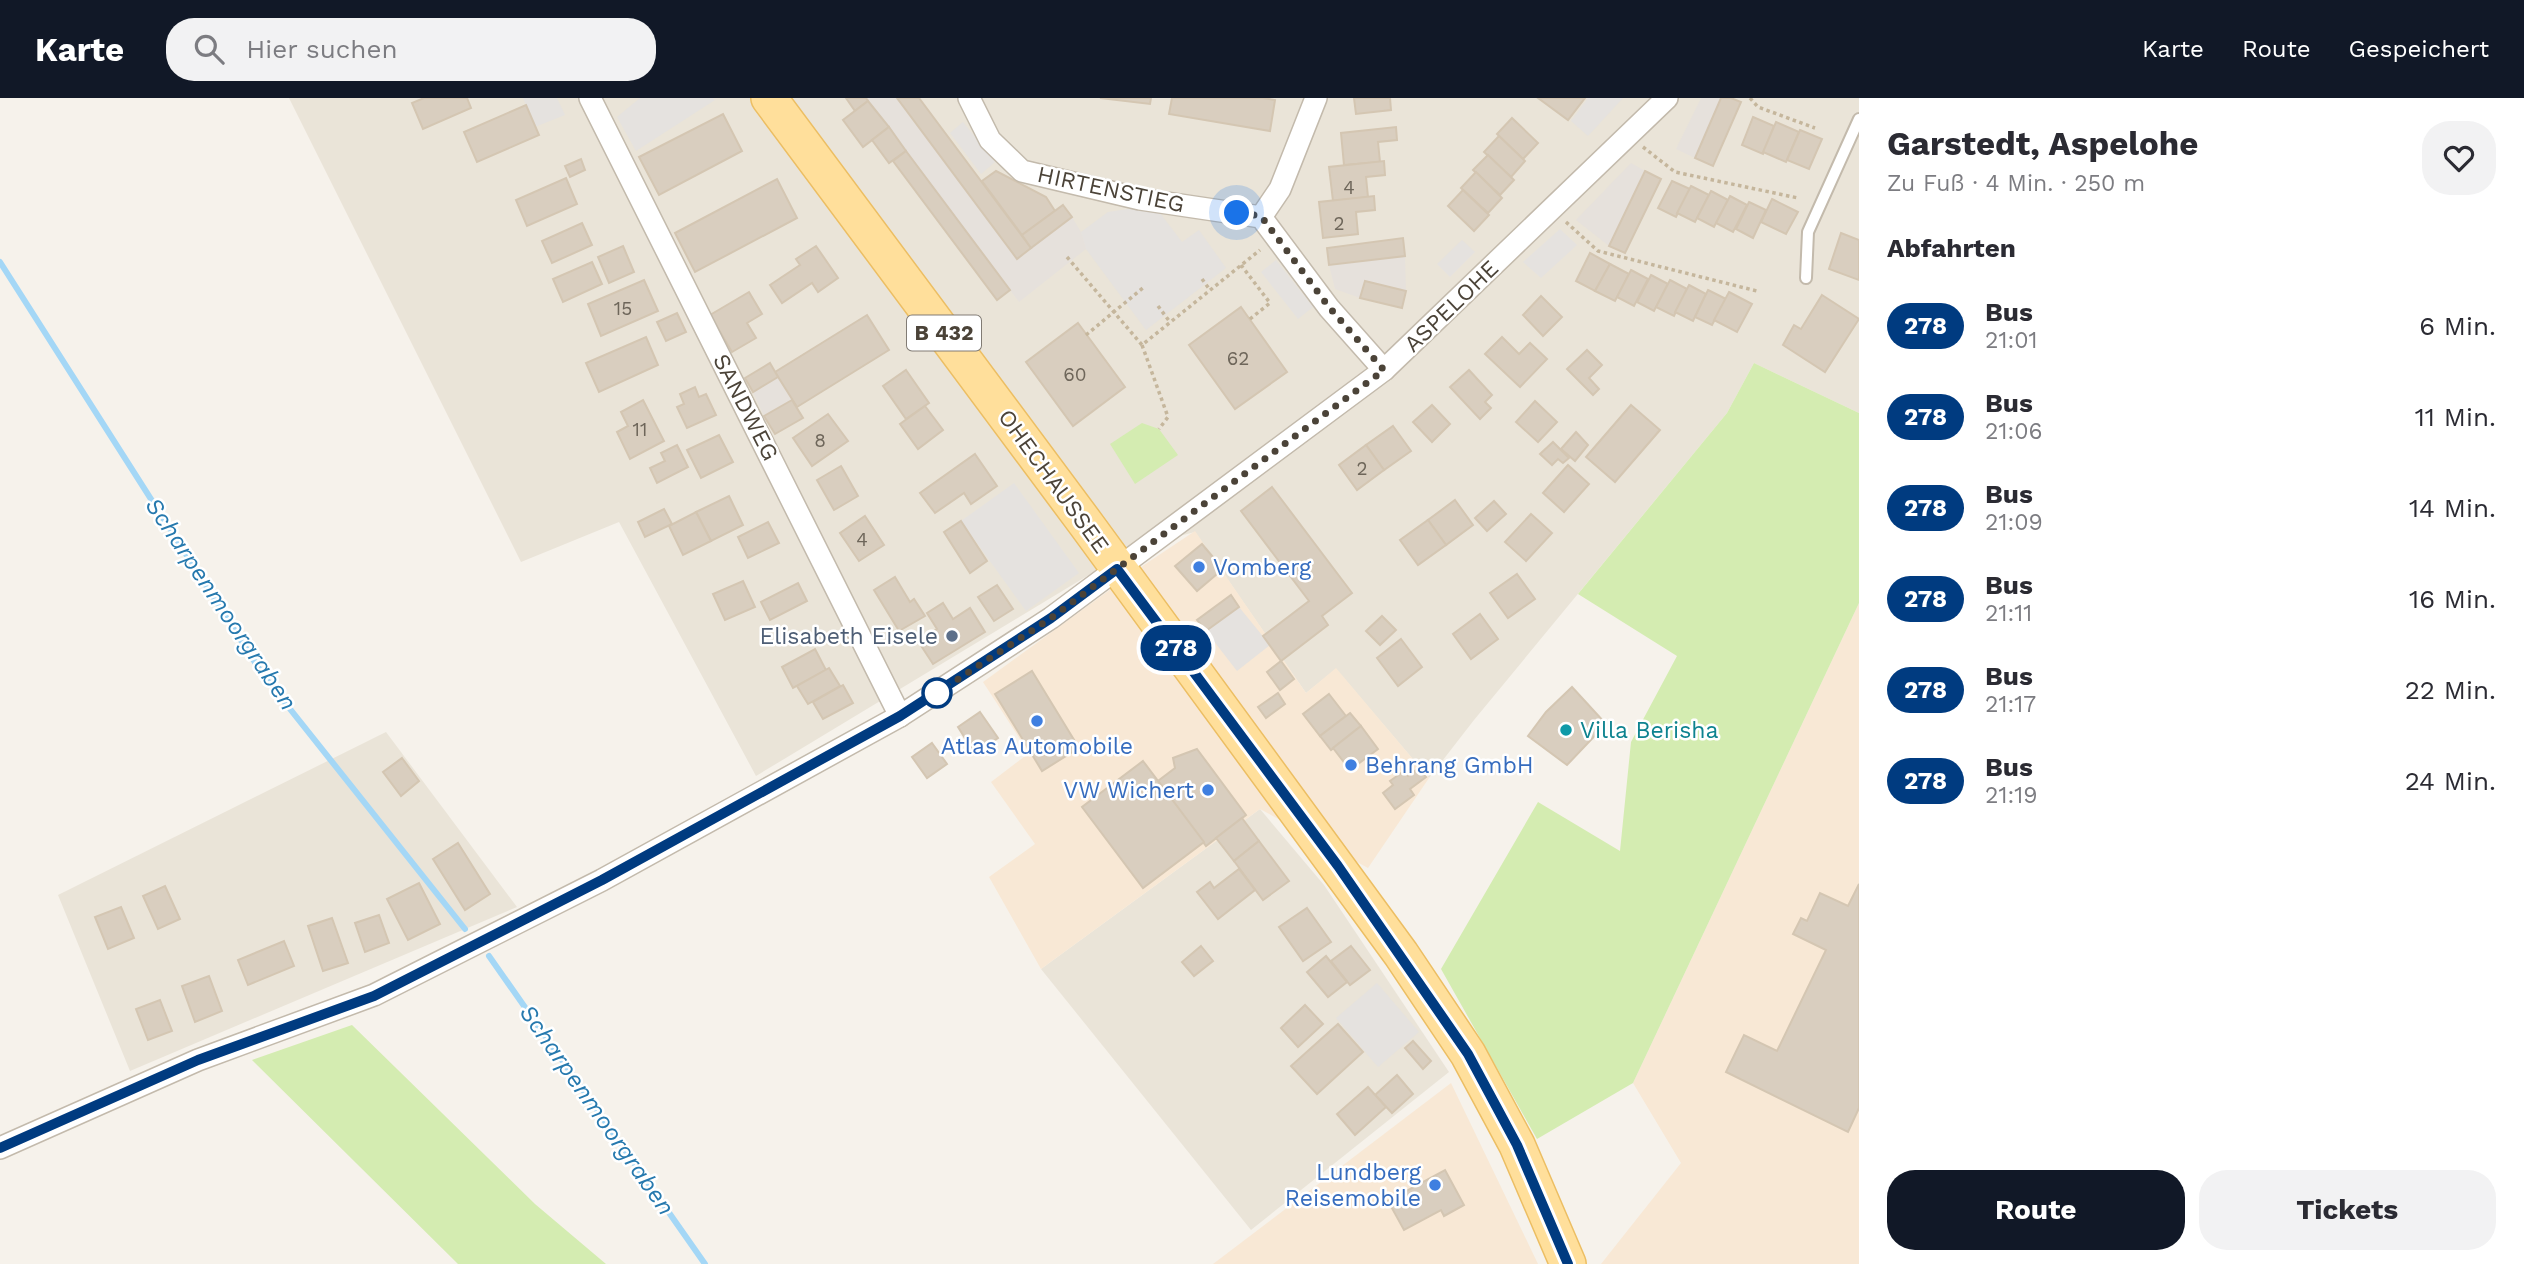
<!DOCTYPE html>
<html lang="de">
<meta charset="utf-8">
<style>
:root{--surface:#fff;--page:#f2f2f3;--text:#2b2b33;--muted:#7c7c81;--accent:#111827}
body{margin:0;font-family:"Work Sans",sans-serif;background:var(--page);color:var(--text);height:100vh;display:flex;flex-direction:column;font-size:26px;white-space:nowrap}
*{box-sizing:border-box;margin:0}
p{font-size:23px;color:var(--muted)}
.icon{flex:none;width:38px;height:38px;fill:none;stroke:currentColor;stroke-width:2;stroke-linecap:round;stroke-linejoin:round}
.map{position:relative;flex:1;overflow:hidden}
.panel{display:flex;flex-direction:column;background:var(--surface);width:665px}
.panel>*{flex:none}
.badge{padding:0 14px;border-radius:23px;font-size:24px;line-height:46px}
.you{position:absolute;width:35px;height:35px;margin:-18px;border:5px solid #fff;border-radius:50%;background:#1a73e8;box-shadow:0 0 0 10px #1a73e833}
.map>.badge{position:absolute;translate:-50% -50%;box-shadow:0 0 0 4px #fff}
h2{padding:0 28px;font-size:26px;line-height:63px}
.round{display:grid;place-items:center;flex:none;width:74px;height:74px;border-radius:28px;background:var(--page)}
.summary{display:flex;align-items:center;justify-content:space-between;height:119px;padding:0 28px}
h1{font-size:33px;font-weight:700;line-height:52px}
.primary-button{display:flex;gap:14px;margin-top:auto;padding:14px 28px}
.primary-button a{flex:1;height:80px;border-radius:28px;background:var(--accent);color:#fff;font-size:28px;font-weight:700;line-height:80px;text-align:center}
.primary-button a+a{background:var(--page);color:var(--text)}
ul{padding:0;list-style:none}
li{display:flex;align-items:center;gap:21px;height:91px;padding:0 28px}
li div{flex:1}
li b{display:block;font-size:26px}
li em{font-style:normal}
li .badge{min-width:77px;font-weight:700;text-align:center}
header{display:flex;align-items:center;gap:42px;box-sizing:border-box;height:98px;padding:0 35px;background:var(--accent);color:#fff}
header strong{font-size:33px}
nav{display:flex;gap:38px;margin-inline-start:auto;font-size:24px}
.search{width:490px;height:63px;background:var(--page);display:flex;align-items:center;gap:18px;box-sizing:border-box;padding:0 24px;border-radius:28px;color:var(--muted);font-size:26px}
main{display:flex;flex:1;min-height:0}
.map>svg:first-child{display:block}
.residential{fill:#eae4d8}
.commercial{fill:#f8e8d5}
.industrial{fill:#e6e1dc}
.green{fill:#d4ecb1}
.parking{fill:#e5e2df}
.lines{fill:none;stroke-linecap:round;stroke-linejoin:round}
.stream{stroke:#a4d7f6;stroke-width:6}
.building{fill:#d9cebf;stroke:#d4c6b2;stroke-width:2}
.lane-casing{stroke:#c3baac;stroke-width:14}
.street-casing{stroke:#c3baac;stroke-width:24}
.primary-casing{stroke:#ecbe63;stroke-width:38}
.path{stroke:#c5b69c;stroke-width:3.5;stroke-dasharray:3.5 3.5;stroke-linecap:butt}
.lane{stroke:#fff;stroke-width:10}
.street{stroke:#fff;stroke-width:21}
.primary{stroke:#ffdf9b;stroke-width:35}
.line-casing{stroke:#fff;stroke-width:16}
.line{stroke:#003b80;stroke-width:10}
.walk{stroke:#4b4338;stroke-width:7;stroke-dasharray:0 12.6}
.shop-dot{fill:#3f7fe0;stroke:#fff;stroke-width:2.5}
.service-dot{fill:#5c6f8a;stroke:#fff;stroke-width:2.5}
.stop-dot{fill:#fff;stroke:#003b80;stroke-width:3.5}
.culture-dot{fill:#0f9aa8;stroke:#fff;stroke-width:2.5}
.labels{text-anchor:middle;stroke-width:5;stroke-linejoin:round;paint-order:stroke}
.number-label{font-size:19px;fill:#6e665a}
.shield{fill:#fff;stroke:#817b74;stroke-width:2}
.shield-label{font-size:21px;font-weight:bold;fill:#4b4338}
.street-label{font-size:23px;fill:#4b4338;stroke:#fff}
.shop-label{font-size:23px;fill:#366cbe;stroke:#fff;text-anchor:start}
.service-label{font-size:23px;fill:#4e5e75;stroke:#fff;text-anchor:end}
.culture-label{font-size:23px;fill:#0d838f;stroke:#fff;text-anchor:start}
.water-label{font-size:24px;font-style:italic;fill:#2679ae;stroke:#fff}
</style>
<header>
<strong>Karte</strong>
<div class="search"><svg class="icon" aria-label="search" viewBox="0 0 24 24"><circle cx="10" cy="10" r="6"/><path d="M15 15l6 6"/></svg>Hier suchen</div>
<nav><a>Karte</a><a>Route</a><a>Gespeichert</a></nav>
</header>
<main>
<div class="map">
<svg width="1859" height="1166" viewBox="0 0 1859 1166">
<rect width="100%" height="100%" fill="#f6f2eb"/>
<!-- residential -->
<g class="residential">
<polygon points="289,0 1859,0 1859,315 1754,265 1727,315 1474,622 1429,680 1336,571 1306,595 1195,434 1135,449 756,678 619,424 521,464"/>
<polygon points="386,634 517,809 130,973 58,797"/>
<polygon points="1260,711 1324,787 1449,974 1251,1132 1041,871"/>
</g>
<!-- commercial -->
<g class="commercial">
<polygon points="1195,433 1306,595 1336,570 1429,680 1368,770 1260,711 1041,871 989,779 1035,746 991,684 1029,655 983,584 1144,467"/>
<polygon points="1859,505 1859,1166 1601,1166 1681,1065 1633,985"/>
<polygon points="1451,985 1538,1166 1213,1166"/>
</g>
<!-- industrial -->
<g class="industrial">
<polygon points="866,0 897,0 1017,160 1072,119 1081,134 1086,151 1019,204"/>
<polygon points="1701,0 1721,0 1695,60 1676,51"/>
<polygon points="1631,65 1645,73 1609,148 1576,122"/>
<polygon points="1405,158 1406,193 1365,183 1360,200 1335,191 1329,167"/>
<polygon points="778,279 792,302 764,318 753,294"/>
</g>
<!-- green -->
<g class="green">
<polygon points="1754,265 1859,315 1859,505 1633,985 1537,1041 1441,871 1538,704 1620,753 1631,644 1677,558 1578,496 1727,315"/>
<polygon points="1142,325 1159,331 1178,357 1135,386 1110,346"/>
<polygon points="352,927 535,1106 606,1166 458,1166 252,962"/>
</g>
<!-- parking -->
<g class="parking">
<polygon points="523,0 557,0 565,17 535,29"/>
<polygon points="640,0 713,0 715,2 636,53 617,19"/>
<polygon points="1588,0 1623,0 1588,38 1571,23"/>
<polygon points="963,24 995,64 981,76 950,35"/>
<polygon points="1154,107 1182,144 1199,132 1226,170 1146,232 1086,151 1081,134 1108,114"/>
<polygon points="1560,131 1577,147 1541,180 1523,164"/>
<polygon points="1462,142 1475,154 1450,179 1437,166"/>
<polygon points="1276,162 1313,209 1298,221 1261,174"/>
<polygon points="1014,385 1079,475 1026,513 961,423"/>
<polygon points="1239,509 1270,547 1237,573 1206,533"/>
<polygon points="1377,885 1419,934 1378,969 1336,920"/>
</g>
<g class="lines">
<!-- stream -->
<g class="stream">
<polyline points="0,164 263,577 465,831"/>
<polyline points="489,858 705,1166"/>
</g>
</g>
<!-- building -->
<g class="building">
<polygon points="424,0 467,0 471,10 423,31 412,5"/>
<polygon points="846,0 866,0 868,3 855,13"/>
<polygon points="897,0 919,0 1031,150 1017,161"/>
<polygon points="1100,0 1151,0 1150,6"/>
<polygon points="1172,0 1263,0 1275,2 1270,33 1169,16"/>
<polygon points="1354,0 1390,0 1391,12 1356,16"/>
<polygon points="1538,0 1585,0 1568,22"/>
<polygon points="1721,0 1731,0 1741,4 1713,68 1695,60"/>
<polygon points="868,3 889,29 863,49 843,22"/>
<polygon points="526,7 539,37 477,64 464,34"/>
<polygon points="723,16 742,53 659,97 639,59"/>
<polygon points="1753,19 1774,28 1763,56 1742,47"/>
<polygon points="1512,20 1538,45 1523,61 1497,36"/>
<polygon points="1776,24 1799,34 1786,64 1763,54"/>
<polygon points="889,29 906,53 889,65 872,42"/>
<polygon points="1396,29 1397,42 1378,44 1380,64 1344,67 1341,35"/>
<polygon points="1800,32 1822,41 1809,71 1787,62"/>
<polygon points="1499,38 1525,63 1511,79 1484,54"/>
<polygon points="906,53 1010,192 997,202 893,63"/>
<polygon points="1488,57 1514,82 1500,97 1473,72"/>
<polygon points="581,61 585,72 570,79 565,68"/>
<polygon points="1384,63 1385,77 1366,79 1368,99 1333,103 1329,69"/>
<polygon points="996,73 1046,99 1055,113 1022,137 982,83"/>
<polygon points="1645,73 1661,81 1625,155 1609,148"/>
<polygon points="1476,74 1502,100 1488,115 1461,90"/>
<polygon points="566,80 577,106 527,128 516,102"/>
<polygon points="777,81 797,120 695,174 675,135"/>
<polygon points="1672,83 1690,91 1676,119 1658,110"/>
<polygon points="1691,88 1709,97 1695,124 1677,115"/>
<polygon points="1463,92 1489,117 1474,133 1448,108"/>
<polygon points="1711,93 1728,102 1714,129 1697,120"/>
<polygon points="1374,98 1375,112 1356,114 1358,136 1323,140 1319,104"/>
<polygon points="1730,98 1747,107 1733,134 1716,125"/>
<polygon points="1772,101 1798,114 1786,136 1761,124"/>
<polygon points="1749,104 1766,112 1753,140 1736,131"/>
<polygon points="1063,107 1072,119 1031,150 1022,137"/>
<polygon points="582,125 592,147 552,165 542,143"/>
<polygon points="1841,135 1859,142 1859,182 1829,171"/>
<polygon points="1403,140 1405,158 1329,167 1327,150"/>
<polygon points="623,148 634,174 609,185 598,159"/>
<polygon points="816,148 838,180 818,194 812,185 782,205 770,187 800,167 796,161"/>
<polygon points="1590,155 1610,166 1595,193 1576,183"/>
<polygon points="592,164 602,186 563,204 553,181"/>
<polygon points="1610,166 1629,176 1615,203 1595,193"/>
<polygon points="1631,172 1648,181 1634,208 1617,199"/>
<polygon points="1651,177 1668,186 1654,213 1637,204"/>
<polygon points="644,182 658,213 601,238 588,206"/>
<polygon points="1670,182 1687,191 1674,218 1656,209"/>
<polygon points="1365,183 1406,193 1402,210 1360,200"/>
<polygon points="1689,187 1706,196 1693,223 1675,214"/>
<polygon points="1708,192 1726,201 1712,227 1695,219"/>
<polygon points="749,194 762,216 747,225 756,240 732,254 710,217"/>
<polygon points="1729,194 1752,206 1737,234 1714,222"/>
<polygon points="1822,197 1859,221 1825,274 1783,247 1794,227 1801,231"/>
<polygon points="1541,198 1562,219 1543,238 1523,217"/>
<polygon points="1241,209 1287,274 1235,311 1189,247"/>
<polygon points="677,215 686,234 666,243 657,224"/>
<polygon points="867,217 889,252 797,309 775,274"/>
<polygon points="1078,225 1125,289 1073,328 1026,264"/>
<polygon points="646,239 658,267 599,294 586,265"/>
<polygon points="1502,239 1519,256 1530,245 1547,261 1520,289 1485,256"/>
<polygon points="1587,252 1602,267 1589,280 1599,291 1593,297 1567,271"/>
<polygon points="770,265 778,279 753,294 745,280"/>
<polygon points="906,272 929,305 906,321 883,288"/>
<polygon points="1469,272 1492,297 1485,304 1491,310 1480,321 1450,289"/>
<polygon points="695,289 699,299 706,296 716,317 687,330 677,309 684,306 680,296"/>
<polygon points="643,302 664,343 630,361 617,334 628,328 621,314"/>
<polygon points="792,302 803,320 775,336 764,318"/>
<polygon points="1535,303 1557,324 1538,344 1516,324"/>
<polygon points="1432,307 1450,326 1432,344 1413,324"/>
<polygon points="1631,307 1660,332 1615,384 1586,359"/>
<polygon points="925,308 943,332 918,351 900,326"/>
<polygon points="828,316 848,343 812,368 793,340"/>
<polygon points="1393,328 1411,353 1384,372 1366,347"/>
<polygon points="1576,334 1588,347 1575,363 1561,351"/>
<polygon points="719,337 733,364 701,380 687,352"/>
<polygon points="1553,344 1569,360 1563,365 1558,361 1552,367 1540,356"/>
<polygon points="677,347 688,369 657,385 650,370 665,363 661,355"/>
<polygon points="1366,347 1384,372 1357,392 1339,367"/>
<polygon points="975,356 997,388 971,406 964,395 935,415 920,395"/>
<polygon points="1568,367 1589,386 1564,414 1543,395"/>
<polygon points="841,368 858,398 834,412 817,382"/>
<polygon points="1272,389 1352,495 1322,518 1328,527 1281,563 1263,538 1309,503 1241,413"/>
<polygon points="729,398 743,427 711,443 696,414"/>
<polygon points="1455,402 1473,427 1446,447 1428,422"/>
<polygon points="1494,403 1506,416 1487,433 1475,420"/>
<polygon points="664,411 672,426 645,439 638,424"/>
<polygon points="696,414 711,443 683,457 669,428"/>
<polygon points="1531,416 1552,435 1526,463 1505,444"/>
<polygon points="865,418 884,447 859,463 840,435"/>
<polygon points="1428,422 1446,447 1418,467 1400,442"/>
<polygon points="961,423 987,463 970,475 944,434"/>
<polygon points="768,424 779,445 748,460 738,439"/>
<polygon points="1202,446 1223,471 1197,493 1175,468"/>
<polygon points="1517,476 1535,501 1508,520 1490,495"/>
<polygon points="895,479 910,504 914,501 925,518 899,533 874,492"/>
<polygon points="743,483 755,509 725,522 713,496"/>
<polygon points="798,485 807,503 770,522 761,504"/>
<polygon points="997,487 1013,511 994,523 978,499"/>
<polygon points="1231,497 1239,509 1206,533 1197,522"/>
<polygon points="943,505 953,521 970,510 985,534 933,566 918,543 937,531 927,515"/>
<polygon points="1480,516 1498,541 1471,561 1453,536"/>
<polygon points="1382,518 1396,532 1380,547 1366,533"/>
<polygon points="1401,541 1422,569 1398,588 1377,560"/>
<polygon points="815,551 826,572 793,590 782,569"/>
<polygon points="1281,563 1294,581 1280,592 1267,574"/>
<polygon points="829,570 840,588 808,606 797,588"/>
<polygon points="1032,573 1079,650 1042,673 995,596"/>
<polygon points="843,587 853,605 823,621 813,604"/>
<polygon points="1572,589 1606,626 1567,667 1528,638 1546,614"/>
<polygon points="1278,595 1285,606 1266,620 1258,609"/>
<polygon points="1329,596 1346,618 1320,638 1303,616"/>
<polygon points="980,614 998,640 975,656 958,629"/>
<polygon points="1350,615 1361,628 1331,652 1320,638"/>
<polygon points="1361,628 1378,651 1350,672 1333,650"/>
<polygon points="932,645 947,666 927,680 912,659"/>
<polygon points="1197,651 1246,717 1206,748 1158,683 1175,670 1173,660"/>
<polygon points="402,660 419,683 401,698 383,674"/>
<polygon points="1143,663 1204,744 1143,790 1082,709"/>
<polygon points="1419,670 1426,679 1410,691 1414,697 1395,711 1383,695 1393,687 1390,683 1404,673 1408,678"/>
<polygon points="1242,720 1259,743 1234,763 1216,740"/>
<polygon points="1259,743 1289,783 1263,802 1234,763"/>
<polygon points="458,745 490,796 465,812 433,761"/>
<polygon points="1239,771 1255,792 1218,821 1197,794 1210,784 1214,790"/>
<polygon points="419,785 440,826 408,842 387,801"/>
<polygon points="1859,786 1859,1010 1848,1034 1726,974 1744,937 1777,953 1826,852 1793,836 1801,820 1807,823 1820,795 1848,808"/>
<polygon points="165,788 180,821 158,831 143,798"/>
<polygon points="121,809 134,840 108,851 95,819"/>
<polygon points="1307,810 1331,844 1303,863 1279,829"/>
<polygon points="379,817 389,845 365,854 355,825"/>
<polygon points="332,820 348,865 323,873 308,828"/>
<polygon points="284,843 294,868 248,887 238,862"/>
<polygon points="1201,848 1213,863 1194,878 1182,864"/>
<polygon points="1351,848 1370,872 1350,887 1331,863"/>
<polygon points="1326,858 1347,884 1328,899 1307,874"/>
<polygon points="209,878 222,913 195,924 182,888"/>
<polygon points="160,902 172,933 148,942 136,911"/>
<polygon points="1305,907 1323,926 1298,949 1281,930"/>
<polygon points="1338,926 1363,954 1317,996 1291,968"/>
<polygon points="1413,943 1431,963 1423,971 1405,950"/>
<polygon points="1397,977 1413,996 1392,1015 1375,997"/>
<polygon points="1368,989 1386,1009 1355,1037 1337,1016"/>
<polygon points="1445,1072 1464,1107 1444,1118 1441,1112 1404,1132 1388,1103"/>
</g>
<g class="lines">
<defs>
<polyline id="lane" points="1806,180 1808,134 1859,21"/>
<g id="street">
<polyline points="590,0 900,618"/>
<polyline points="969,0 990,42 1022,73 1140,101 1261,119 1329,210 1384,272"/>
<polyline points="1261,119 1280,91 1316,0"/>
<polyline points="0,1050 198,962 374,897 602,782 900,618 1051,520 1384,272 1667,0"/>
</g>
<polyline id="primary" points="769,0 1086,426 1401,856 1468,956 1517,1047 1568,1166"/>
</defs>
<!-- lane casing -->
<use href="#lane" class="lane-casing"/>
<!-- street casing -->
<use href="#street" class="street-casing"/>
<!-- primary casing -->
<use href="#primary" class="primary-casing"/>
<!-- path -->
<g class="path">
<polyline points="1750,0 1758,9 1815,30"/>
<polyline points="1643,49 1675,74 1798,100"/>
<polyline points="1566,124 1598,153 1757,193"/>
<polyline points="1067,159 1142,247 1260,152"/>
<polyline points="1241,167 1270,205 1250,221"/>
<polyline points="1202,181 1210,192"/>
<polyline points="1158,208 1170,224"/>
<polyline points="1086,237 1144,189"/>
<polyline points="1142,247 1168,319 1159,331"/>
</g>
<!-- lane -->
<use href="#lane" class="lane"/>
<!-- street -->
<use href="#street" class="street"/>
<!-- primary -->
<use href="#primary" class="primary"/>
</g>
<g class="lines">
<defs>
<polyline id="line" points="0,1050 198,962 374,898 602,782 900,618 1051,520 1117,471 1338,768 1468,956 1517,1047 1568,1166"/>
</defs>
<!-- line casing -->
<use href="#line" class="line-casing"/>
<!-- line -->
<use href="#line" class="line"/>
<!-- walk -->
<polyline class="walk" points="937,595 1051,520 1384,272 1329,209 1261,118 1237,115"/>
</g>
<!-- markers -->
<g class="shop-dot">
<circle cx="1199" cy="469" r="7"/>
<circle cx="1037" cy="623" r="7"/>
<circle cx="1351" cy="667" r="7"/>
<circle cx="1208" cy="692" r="7"/>
<circle cx="1435" cy="1087" r="7"/>
</g>
<circle class="service-dot" cx="952" cy="538" r="7"/>
<circle class="stop-dot" cx="937" cy="595" r="14"/>
<circle class="culture-dot" cx="1566" cy="632" r="7"/>
<g class="labels">
<!-- number labels -->
<g class="number-label">
<text x="1349" y="96">4</text>
<text x="1339" y="132">2</text>
<text x="623" y="217">15</text>
<text x="1238" y="267">62</text>
<text x="1075" y="283">60</text>
<text x="640" y="338">11</text>
<text x="820" y="349">8</text>
<text x="1362" y="377">2</text>
<text x="862" y="448">4</text>
</g>
<!-- shield labels -->
<rect class="shield" x="907" y="217.5" width="74" height="35" rx="5"/>
<g class="shield-label">
<text x="944" y="242">B 432</text>
</g>
<!-- street labels -->
<g class="street-label">
<text transform="translate(1111 91) rotate(12)" y="8">HIRTENSTIEG</text>
<text transform="translate(1451 208) rotate(-44)" y="8">ASPELOHE</text>
<text transform="translate(746 309) rotate(63)" y="8">SANDWEG</text>
<text transform="translate(1054 383) rotate(54)" y="8">OHECHAUSSEE</text>
</g>
<!-- shop labels -->
<g class="shop-label">
<text x="1213" y="477">Vomberg</text>
<text x="1037" y="656" text-anchor="middle">Atlas Automobile</text>
<text x="1365" y="675">Behrang GmbH</text>
<text x="1194" y="700" text-anchor="end">VW Wichert</text>
<text x="1421" y="1082" text-anchor="end">Lundberg<tspan x="1421" dy="26">Reisemobile</tspan></text>
</g>
<!-- service labels -->
<g class="service-label">
<text x="938" y="546">Elisabeth Eisele</text>
</g>
<!-- culture labels -->
<g class="culture-label">
<text x="1580" y="640">Villa Berisha</text>
</g>
<!-- water labels -->
<g class="water-label">
<text transform="translate(221 506) rotate(56)" y="8">Scharpenmoorgraben</text>
<text transform="translate(597 1012) rotate(55)" y="8">Scharpenmoorgraben</text>
</g>
</g>
</svg>
<div class="you" style="left:1237px;top:115px"></div>
<b class="badge" style="left:1176px;top:550px;background:#003b80;color:#fff">278</b>
</div>
<section class="panel">
<div class="summary"><div><h1>Garstedt, Aspelohe</h1><p>Zu Fuß · 4 Min. · 250 m</p></div><a class="round"><svg class="icon" aria-label="heart" viewBox="0 0 24 24"><path d="M12 20l-8-8c-3-5 5-10 8-4 3-6 11-1 8 4z"/></svg></a></div>
<h2>Abfahrten</h2>
<ul>
<li><span class="badge" style="background:#003b80;color:#fff">278</span><div><b>Bus</b><p>21:01</p></div><em>6 Min.</em></li>
<li><span class="badge" style="background:#003b80;color:#fff">278</span><div><b>Bus</b><p>21:06</p></div><em>11 Min.</em></li>
<li><span class="badge" style="background:#003b80;color:#fff">278</span><div><b>Bus</b><p>21:09</p></div><em>14 Min.</em></li>
<li><span class="badge" style="background:#003b80;color:#fff">278</span><div><b>Bus</b><p>21:11</p></div><em>16 Min.</em></li>
<li><span class="badge" style="background:#003b80;color:#fff">278</span><div><b>Bus</b><p>21:17</p></div><em>22 Min.</em></li>
<li><span class="badge" style="background:#003b80;color:#fff">278</span><div><b>Bus</b><p>21:19</p></div><em>24 Min.</em></li>
</ul>
<div class="primary-button"><a>Route</a><a>Tickets</a></div>
</section>
</main>
